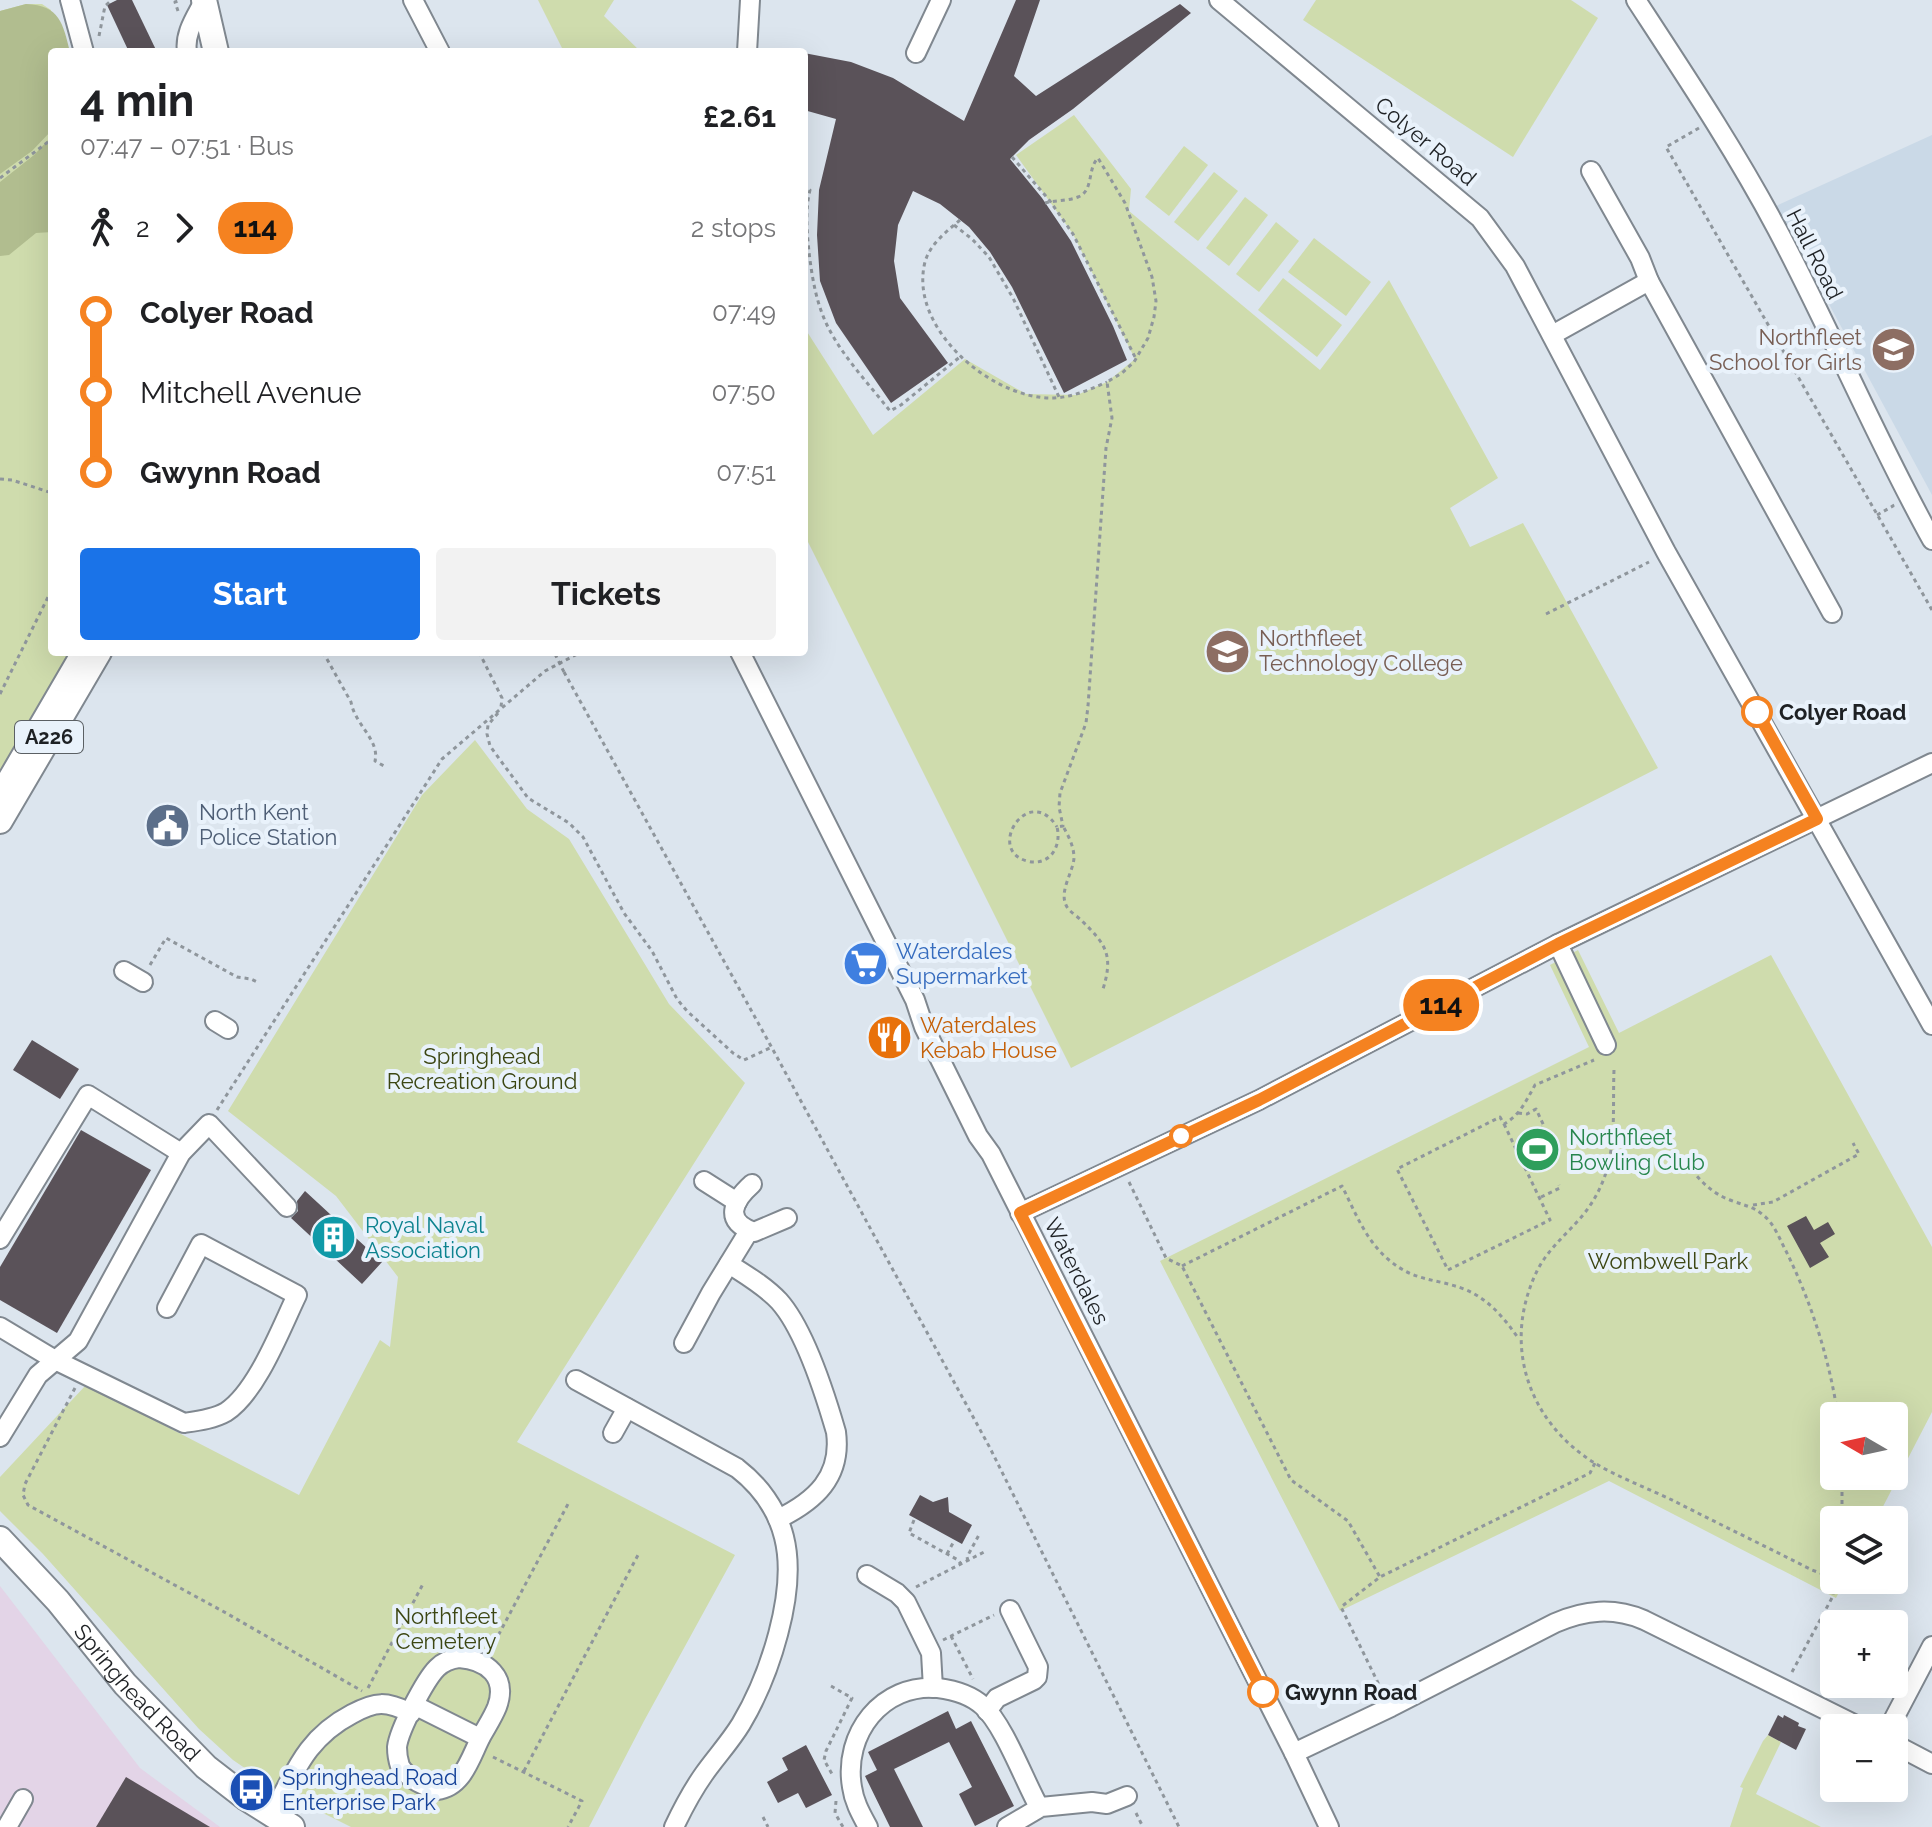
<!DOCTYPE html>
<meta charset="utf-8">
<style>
:root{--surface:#fff;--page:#f2f2f2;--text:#202124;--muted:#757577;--accent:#1a73e8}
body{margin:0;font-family:Raleway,sans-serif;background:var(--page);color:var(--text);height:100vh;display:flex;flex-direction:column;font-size:30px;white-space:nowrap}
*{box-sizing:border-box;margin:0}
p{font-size:26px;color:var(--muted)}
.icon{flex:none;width:44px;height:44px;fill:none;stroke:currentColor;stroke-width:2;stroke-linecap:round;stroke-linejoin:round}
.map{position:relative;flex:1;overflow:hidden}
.details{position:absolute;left:48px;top:48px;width:760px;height:608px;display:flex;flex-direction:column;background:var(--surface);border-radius:8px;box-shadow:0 8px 32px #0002}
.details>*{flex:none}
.badge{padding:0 16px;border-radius:26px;font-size:28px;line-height:52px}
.needle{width:52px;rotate:279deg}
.buttons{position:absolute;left:1820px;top:1402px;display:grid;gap:16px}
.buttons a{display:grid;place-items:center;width:88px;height:88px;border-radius:8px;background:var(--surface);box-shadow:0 8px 32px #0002;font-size:40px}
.map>.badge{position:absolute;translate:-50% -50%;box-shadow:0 0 0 4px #fff}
.legs{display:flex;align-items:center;gap:12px;height:88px;padding:0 32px;font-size:26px}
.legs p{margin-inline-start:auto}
.head{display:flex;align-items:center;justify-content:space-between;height:136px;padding:0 32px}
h1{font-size:44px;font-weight:700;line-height:60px}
.cta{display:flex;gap:16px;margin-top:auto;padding:16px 32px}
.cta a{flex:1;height:92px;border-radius:8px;background:var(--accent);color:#fff;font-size:32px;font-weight:700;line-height:92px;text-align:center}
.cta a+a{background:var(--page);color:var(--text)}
ul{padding:0 32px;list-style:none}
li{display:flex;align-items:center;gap:28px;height:80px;font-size:30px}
li i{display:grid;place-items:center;width:12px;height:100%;margin:0 10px;background:currentColor}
li i::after{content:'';width:20px;height:20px;margin:-10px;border:6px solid;border-radius:50%;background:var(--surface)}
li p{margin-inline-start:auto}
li:first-child i{background:linear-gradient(#0000 50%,currentColor 0)}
li:last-child i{background:linear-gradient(currentColor 50%,#0000 0)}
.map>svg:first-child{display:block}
.industrial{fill:#e3d4e7}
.built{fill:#cad9e7}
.green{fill:#cfdcad;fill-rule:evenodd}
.forest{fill:#b1bd8f}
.building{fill:#5a5259}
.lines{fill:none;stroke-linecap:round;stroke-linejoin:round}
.minor-casing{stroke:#808890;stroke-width:22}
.major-casing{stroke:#808890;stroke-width:28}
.path{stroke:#8f969c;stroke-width:3;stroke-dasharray:4 4;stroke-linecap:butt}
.minor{stroke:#fff;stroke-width:18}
.major{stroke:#fff;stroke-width:24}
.path-bridge{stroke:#8f969c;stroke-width:3;stroke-dasharray:4 4;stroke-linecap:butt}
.line-1-casing{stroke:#fff;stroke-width:18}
.line-1{stroke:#f58220;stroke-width:12}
.stop-1-dot{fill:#fff;stroke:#f58220;stroke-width:4}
.labels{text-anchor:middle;stroke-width:8;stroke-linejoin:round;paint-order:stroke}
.shield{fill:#e9f2fb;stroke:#5b6064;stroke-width:2}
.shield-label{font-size:20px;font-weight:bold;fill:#1e2124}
.street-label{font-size:22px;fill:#1e2124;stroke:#e9f2fb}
.education-label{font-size:22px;fill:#785e54;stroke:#e9f2fb;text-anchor:end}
.stop-label{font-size:22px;font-weight:bold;fill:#1e2124;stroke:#e9f2fb;text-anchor:start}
.service-label{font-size:22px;fill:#4e5e75;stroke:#e9f2fb;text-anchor:start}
.shop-label{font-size:22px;fill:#366cbe;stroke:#e9f2fb;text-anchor:start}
.food-label{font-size:22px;fill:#c56008;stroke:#e9f2fb;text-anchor:start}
.park-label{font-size:22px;fill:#3c4612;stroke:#e9f2fb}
.leisure-label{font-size:22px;fill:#27864d;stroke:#e9f2fb;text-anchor:start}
.culture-label{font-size:22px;fill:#0d838f;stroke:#e9f2fb;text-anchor:start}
.transit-label{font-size:22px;fill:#164399;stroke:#e9f2fb;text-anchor:start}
</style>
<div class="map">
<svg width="1932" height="1827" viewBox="0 0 1932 1827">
<rect width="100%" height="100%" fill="#dce5ee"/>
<!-- industrial -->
<polygon class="industrial" points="0,1586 140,1768 220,1827 0,1827"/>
<!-- built -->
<polygon class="built" points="1932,135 1932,495 1776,206"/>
<!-- green -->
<g class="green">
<polygon points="538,0 614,0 604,16 641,52 564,52"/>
<polygon points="1316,0 1571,0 1598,18 1513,157 1303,20"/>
<polygon points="26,4 42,4 51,10 52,287 49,306 52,355 52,652 71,652 0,773 0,11"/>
<polygon points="1074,115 1131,189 1129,211 1320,370 1389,280 1498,478 1450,508 1470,547 1523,523 1658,768 1071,1068 804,534 804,327 873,435 965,359 1026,394 1077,395 1107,382 1135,359 1073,234 1016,155"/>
<polygon points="1184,146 1208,165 1169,216 1145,197"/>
<polygon points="1214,172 1238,191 1198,241 1174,222"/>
<polygon points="1245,197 1268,215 1229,266 1206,248"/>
<polygon points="1276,222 1299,241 1259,292 1236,274"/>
<polygon points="1314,238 1371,282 1346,316 1288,272"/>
<polygon points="1283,278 1342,325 1317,357 1258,310"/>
<polygon points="475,740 527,809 569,839 669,1004 745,1083 517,1442 735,1555 644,1721 589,1827 351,1827 277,1790 233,1760 199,1729 43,1554 0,1511 0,1477 86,1385 299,1495 380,1340 390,1347 398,1277 336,1196 228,1111 422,795"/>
<path d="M1578 950 1619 1033 1771 955 1932 1247V1412L1876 1520H1834V1580H1845L1836 1598 1609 1481 1340 1611 1160 1261 1589 1047 1550 965ZM1834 1416H1894V1476H1834Z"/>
<polygon points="1768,1735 1781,1742 1756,1794 1821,1827 1730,1827 1743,1788 1740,1787 1763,1741"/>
</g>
<!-- forest -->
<g class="forest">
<path d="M26 4C60 5 63 24 70 52H52V130L32 151 0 174V11Z"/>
<polygon points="52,136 52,232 36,233 9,255 0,256 0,182 34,155"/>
</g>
<!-- building -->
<g class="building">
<polygon points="117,0 132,0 157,52 129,52 107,5"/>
<polygon points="1016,0 1040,0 1014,76 1036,96 1180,4 1191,13 1073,109 1029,140 1010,159 1042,198 1071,241 1113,326 1127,360 1064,393 1012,287 990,252 969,227 940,204 913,191 898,225 894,261 900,298 948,363 891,403 836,323 820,281 817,235 819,190 836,119 804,110 804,53 851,62 893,78 964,121"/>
<polygon points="32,1040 79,1069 60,1099 13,1070"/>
<polygon points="81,1130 151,1170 57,1333 0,1300 0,1267"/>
<polygon points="305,1191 382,1262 362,1284 291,1218 298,1211 297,1201"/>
<polygon points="1806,1216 1814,1230 1828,1222 1835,1234 1820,1243 1829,1257 1810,1268 1787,1226"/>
<polygon points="920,1495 933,1502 948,1497 949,1512 972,1525 962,1544 909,1515"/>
<polygon points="948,1711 956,1729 971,1721 1014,1806 975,1826 959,1794 972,1787 949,1742 894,1769 923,1827 890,1827 865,1776 877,1770 868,1752"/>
<polygon points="1778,1715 1783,1718 1784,1715 1799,1723 1798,1726 1806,1729 1796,1750 1768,1735"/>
<polygon points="806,1745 832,1795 806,1808 798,1793 778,1803 767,1782 788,1770 782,1758"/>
<polygon points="126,1777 210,1827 96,1827"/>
</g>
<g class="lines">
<defs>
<g id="minor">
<polyline points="70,0 84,52"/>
<polyline points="413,0 440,52"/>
<polyline points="1219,0 1480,218 1515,266 1666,552 1932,1025"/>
<path d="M1636 0C1685 75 1735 150 1777 229 1831 331 1876 439 1932 540"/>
<path d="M187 52C184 33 196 17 204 1"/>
<polyline points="747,52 750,0"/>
<polyline points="916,53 941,0"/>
<polyline points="1591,171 1640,258 1649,281"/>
<polyline points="1552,335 1649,281 1832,613"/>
<polyline points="740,652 915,1000 924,1027 978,1136 991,1154 1294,1753 1329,1827"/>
<polyline points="0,791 81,652"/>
<polyline points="1558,944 1606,1045"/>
<polyline points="124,971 143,982"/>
<polyline points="215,1021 228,1029"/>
<polyline points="704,1181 737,1202"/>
<path d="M752 1184C733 1201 723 1221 754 1232L787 1218"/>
<polyline points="1020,1213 1259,1100 1558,944 1932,763"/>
<polyline points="0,1239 88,1095 181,1153"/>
<path d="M729 1264C746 1275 765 1286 779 1301 805 1330 825 1394 836 1432 842 1477 815 1501 778 1519"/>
<path d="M0 1327 55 1360 184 1423C198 1421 214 1419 226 1412 257 1392 281 1328 297 1295L201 1244 167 1308"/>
<polyline points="684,1343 711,1293 749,1231"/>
<path d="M576 1380 737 1468C759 1485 777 1509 784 1537 798 1592 769 1677 741 1724 730 1742 716 1757 704 1774 692 1791 683 1808 674 1827"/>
<polyline points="613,1433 627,1408"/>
<polyline points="0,1437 38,1375 78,1341 181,1153 209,1124 287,1207"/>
<polyline points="867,1575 897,1593 906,1602 931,1653 933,1688"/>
<path d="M459 1658C487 1660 508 1677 497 1707 493 1717 487 1726 482 1735 471 1755 464 1787 437 1790 424 1786 407 1778 400 1766 398 1760 397 1753 397 1747 399 1730 425 1680 437 1668 443 1662 450 1659 459 1658Z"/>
<polyline points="414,1705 480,1738"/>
<polyline points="987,1711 997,1698 1034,1680 1037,1677 1038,1667 1010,1610"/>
<polyline points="1889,1728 1932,1646"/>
<polyline points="1894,1744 1932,1764"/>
<path d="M1294 1753 1391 1707 1555 1623C1585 1610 1613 1607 1644 1620L1862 1728"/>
<path d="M272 1815C295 1772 306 1738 352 1714 376 1701 386 1701 411 1713"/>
<polyline points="7,1827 23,1799"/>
<path d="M868 1827C861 1814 854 1802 852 1787 843 1734 882 1683 938 1688 954 1690 971 1695 983 1706 1004 1725 1024 1780 1039 1807"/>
<polyline points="1007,1827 1041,1807 1092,1802 1107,1804 1127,1796"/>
</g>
<g id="major">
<polyline points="204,0 216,52"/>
<polyline points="0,821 99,652"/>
<path id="s1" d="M0 1539 58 1601 125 1684 206 1767 246 1798 292 1827"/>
</g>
</defs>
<!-- minor casing -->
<use href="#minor" class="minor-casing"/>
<!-- major casing -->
<use href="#major" class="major-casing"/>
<!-- path -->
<g class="path">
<polyline points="178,11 175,2 181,0"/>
<polyline points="99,36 105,6 112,0"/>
<polyline points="1699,128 1666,147 1932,610"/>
<polyline points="1012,157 1050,201 1073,234 1135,357"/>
<polyline points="0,178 48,142 52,136"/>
<path d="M804 184 810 190C805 210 807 232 809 252 812 277 816 302 827 325 842 356 869 384 890 411L901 405 961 356"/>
<path d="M1045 203C1056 200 1068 201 1078 197 1094 191 1087 169 1098 158L1125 203 1152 277 1156 301 1154 317 1148 338 1134 362 1122 373 1107 382 1112 418 1106 448 1088 706 1086 723 1060 793 1059 807 1063 826 1057 827C1062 847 1049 867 1027 861 985 850 1029 782 1057 827"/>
<path d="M960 220C946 232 930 244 925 262 908 328 992 400 1054 398 1073 397 1089 390 1107 382"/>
<polyline points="954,225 972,239 989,257 1013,298 1059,397"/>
<polyline points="0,479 12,480 52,493"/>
<polyline points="1877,515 1893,506 1892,504"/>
<polyline points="1546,614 1649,562"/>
<polyline points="233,652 235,653 236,652"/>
<path d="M323 652 351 702C355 725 380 740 375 761L384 766"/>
<polyline points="479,652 502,698 501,707"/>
<polyline points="555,652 555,654"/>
<polyline points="564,672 772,1048 990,1448 1179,1827"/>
<polyline points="0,694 52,589"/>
<polyline points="498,713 488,725 487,734 490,746 528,798 569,823 583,837 624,913 652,951 677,999 687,1011 733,1053 744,1060 770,1048"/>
<path d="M1064 828C1069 837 1074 847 1074 858 1073 873 1058 892 1067 907 1070 912 1077 916 1081 920 1107 945 1114 956 1102 992"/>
<polyline points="150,965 166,938 237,977 251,979 259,983"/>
<path d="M1614 1070C1612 1124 1620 1169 1583 1215 1567 1234 1548 1249 1537 1271 1502 1343 1527 1420 1593 1462 1617 1477 1650 1489 1676 1502 1721 1525 1767 1547 1812 1570L1834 1578"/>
<polyline points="217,1110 442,759 545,671 581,652"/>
<polyline points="1518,1113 1527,1114 1536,1109 1544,1126 1542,1127"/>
<path d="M1504 1124 1550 1220 1448 1270 1397 1169 1500 1117 1504 1124C1520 1115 1526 1101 1535 1085L1594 1060"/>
<path d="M1692 1170C1702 1183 1714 1194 1730 1200 1742 1205 1753 1206 1763 1215 1774 1223 1780 1240 1786 1251 1812 1304 1829 1358 1838 1416"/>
<polyline points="1129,1182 1166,1258 1182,1266 1291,1480 1348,1521 1380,1577"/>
<polyline points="1541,1197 1560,1188 1559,1185"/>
<polyline points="1753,1205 1773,1202 1859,1154 1853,1143"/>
<path d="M1182 1266 1342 1186C1355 1212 1366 1241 1389 1260 1415 1282 1435 1278 1464 1289 1489 1299 1504 1318 1519 1339"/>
<polyline points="75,1388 25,1484 23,1495 28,1505 226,1613 362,1691"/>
<polyline points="914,1520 909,1533 958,1560 961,1564"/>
<polyline points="1842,1520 1842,1476"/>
<polyline points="947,1554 954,1541"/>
<polyline points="968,1561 967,1557 980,1533"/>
<polyline points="916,1587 986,1551"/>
<polyline points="951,1636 973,1679"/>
<polyline points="943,1640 994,1615"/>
<polyline points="491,1649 568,1504"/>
<polyline points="1792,1672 1833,1596 1834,1575"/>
<polyline points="831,1686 852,1698 826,1751 824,1760 832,1774"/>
<polyline points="368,1688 424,1582"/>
<polyline points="1382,1691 1341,1607 1380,1577 1590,1473 1595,1463"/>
<polyline points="493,1757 582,1801 568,1827"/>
<polyline points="524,1771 638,1555"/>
<polyline points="836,1801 835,1813 843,1827"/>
<polyline points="1136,1813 1143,1827"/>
<polyline points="763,1817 768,1827"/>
</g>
<!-- minor -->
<use href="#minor" class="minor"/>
<!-- major -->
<use href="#major" class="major"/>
<!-- path-bridge -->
<polyline class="path-bridge" points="555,654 564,672"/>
</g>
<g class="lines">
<defs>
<polyline id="line-1" points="1263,1692 1020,1213 1259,1100 1558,944 1817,819 1757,712"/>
</defs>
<!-- line-1 casing -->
<use href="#line-1" class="line-1-casing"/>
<!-- line-1 -->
<use href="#line-1" class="line-1"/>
</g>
<!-- icons -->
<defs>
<symbol id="school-disc" viewBox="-11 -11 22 22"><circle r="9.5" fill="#8d6e63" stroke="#e9f2fb"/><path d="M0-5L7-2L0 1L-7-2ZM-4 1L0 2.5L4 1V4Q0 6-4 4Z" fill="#fff"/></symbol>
<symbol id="civic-disc" viewBox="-11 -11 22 22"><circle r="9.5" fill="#5c6f8a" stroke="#e9f2fb"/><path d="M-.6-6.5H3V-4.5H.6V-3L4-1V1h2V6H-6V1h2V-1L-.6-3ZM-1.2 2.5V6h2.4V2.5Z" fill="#fff"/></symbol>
<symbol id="supermarket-disc" viewBox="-11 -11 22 22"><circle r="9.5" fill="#3f7fe0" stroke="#e9f2fb"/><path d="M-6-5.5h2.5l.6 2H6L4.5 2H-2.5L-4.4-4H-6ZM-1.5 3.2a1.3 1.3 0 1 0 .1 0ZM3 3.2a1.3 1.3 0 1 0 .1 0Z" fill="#fff"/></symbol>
<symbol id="restaurant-disc" viewBox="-11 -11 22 22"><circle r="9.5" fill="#e8710a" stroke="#e9f2fb"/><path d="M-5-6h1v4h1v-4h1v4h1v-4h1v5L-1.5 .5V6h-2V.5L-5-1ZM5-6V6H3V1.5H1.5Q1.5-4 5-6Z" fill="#fff"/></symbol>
<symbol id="stadium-disc" viewBox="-11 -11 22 22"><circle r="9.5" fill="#2e9e5b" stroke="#e9f2fb"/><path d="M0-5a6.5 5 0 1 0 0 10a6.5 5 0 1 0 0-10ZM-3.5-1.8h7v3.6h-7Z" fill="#fff"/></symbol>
<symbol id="building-disc" viewBox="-11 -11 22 22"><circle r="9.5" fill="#0f9aa8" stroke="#e9f2fb"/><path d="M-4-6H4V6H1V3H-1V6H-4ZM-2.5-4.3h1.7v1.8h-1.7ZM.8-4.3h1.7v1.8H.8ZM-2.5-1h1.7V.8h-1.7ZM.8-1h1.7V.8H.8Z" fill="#fff"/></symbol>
<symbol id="bus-disc" viewBox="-11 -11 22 22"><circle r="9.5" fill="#1a4fb4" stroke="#e9f2fb"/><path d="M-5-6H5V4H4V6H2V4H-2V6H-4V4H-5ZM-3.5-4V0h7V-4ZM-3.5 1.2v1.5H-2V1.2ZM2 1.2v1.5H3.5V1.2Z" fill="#fff"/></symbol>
</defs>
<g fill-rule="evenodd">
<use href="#school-disc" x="1868" y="324" width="51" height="51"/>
<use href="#school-disc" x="1202" y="626" width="51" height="51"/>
<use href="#civic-disc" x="142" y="800" width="51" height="51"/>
<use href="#supermarket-disc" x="840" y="938" width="51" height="51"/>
<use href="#restaurant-disc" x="864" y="1012" width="51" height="51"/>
<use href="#stadium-disc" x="1512" y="1124" width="51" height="51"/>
<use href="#building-disc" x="308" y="1212" width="51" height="51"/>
<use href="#bus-disc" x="226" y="1764" width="51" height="51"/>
</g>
<!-- markers -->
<g class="stop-1-dot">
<circle cx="1757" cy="712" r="14"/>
<circle cx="1181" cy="1136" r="10"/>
<circle cx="1263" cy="1692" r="14"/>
</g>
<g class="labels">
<!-- shield labels -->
<rect class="shield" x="15" y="721" width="68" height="32" rx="6"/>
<g class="shield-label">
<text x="49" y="744">A226</text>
</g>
<!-- street labels -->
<g class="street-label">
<text transform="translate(1426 141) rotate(40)" y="8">Colyer Road</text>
<text transform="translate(1815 254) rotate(63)" y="8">Hall Road</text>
<text transform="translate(1077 1271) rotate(63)" y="8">Waterdales</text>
<text dy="8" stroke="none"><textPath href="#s1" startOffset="206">Springhead Road</textPath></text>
</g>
<!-- education labels -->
<g class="education-label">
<text x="1862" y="345">Northfleet<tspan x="1862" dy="25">School for Girls</tspan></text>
<text x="1259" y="646" text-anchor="start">Northfleet<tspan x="1259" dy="25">Technology College</tspan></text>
</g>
<!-- stop labels -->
<g class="stop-label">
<text x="1779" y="720">Colyer Road</text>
<text x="1285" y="1700">Gwynn Road</text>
</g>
<!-- service labels -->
<g class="service-label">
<text x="199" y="820">North Kent<tspan x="199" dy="25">Police Station</tspan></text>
</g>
<!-- shop labels -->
<g class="shop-label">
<text x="896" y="959">Waterdales<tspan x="896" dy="25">Supermarket</tspan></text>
</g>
<!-- food labels -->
<g class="food-label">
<text x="920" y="1033">Waterdales<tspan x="920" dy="25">Kebab House</tspan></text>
</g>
<!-- park labels -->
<g class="park-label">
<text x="482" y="1064">Springhead<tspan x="482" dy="25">Recreation Ground</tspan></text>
<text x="1668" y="1269">Wombwell Park</text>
<text x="446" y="1624">Northfleet<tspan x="446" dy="25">Cemetery</tspan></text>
</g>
<!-- leisure labels -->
<g class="leisure-label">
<text x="1569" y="1145">Northfleet<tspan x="1569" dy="25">Bowling Club</tspan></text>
</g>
<!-- culture labels -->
<g class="culture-label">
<text x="365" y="1233">Royal Naval<tspan x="365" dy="25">Association</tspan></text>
</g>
<!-- transit labels -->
<g class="transit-label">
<text x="282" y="1785">Springhead Road<tspan x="282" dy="25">Enterprise Park</tspan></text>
</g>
</g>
</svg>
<div class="buttons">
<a><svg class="needle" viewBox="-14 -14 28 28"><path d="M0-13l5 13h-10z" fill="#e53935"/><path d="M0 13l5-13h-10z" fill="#757577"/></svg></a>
<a><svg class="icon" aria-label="layers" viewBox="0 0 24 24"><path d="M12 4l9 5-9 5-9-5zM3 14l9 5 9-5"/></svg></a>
<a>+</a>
<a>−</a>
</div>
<b class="badge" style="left:1441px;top:1005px;background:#f58220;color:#111">114</b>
<section class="details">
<div class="head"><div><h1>4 min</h1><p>07:47 – 07:51 · Bus</p></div><b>£2.61</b></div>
<div class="legs"><svg class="icon" aria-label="walk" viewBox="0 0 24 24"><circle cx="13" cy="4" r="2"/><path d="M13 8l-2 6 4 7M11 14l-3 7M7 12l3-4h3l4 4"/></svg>2<svg class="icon" aria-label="forward" viewBox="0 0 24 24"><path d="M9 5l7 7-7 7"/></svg><b class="badge" style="background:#f58220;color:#111">114</b><p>2 stops</p></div>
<ul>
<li><i style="color:#f58220"></i><b>Colyer Road</b><p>07:49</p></li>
<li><i style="color:#f58220"></i><span>Mitchell Avenue</span><p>07:50</p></li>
<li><i style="color:#f58220"></i><b>Gwynn Road</b><p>07:51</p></li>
</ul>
<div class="cta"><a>Start</a><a>Tickets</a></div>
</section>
</div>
